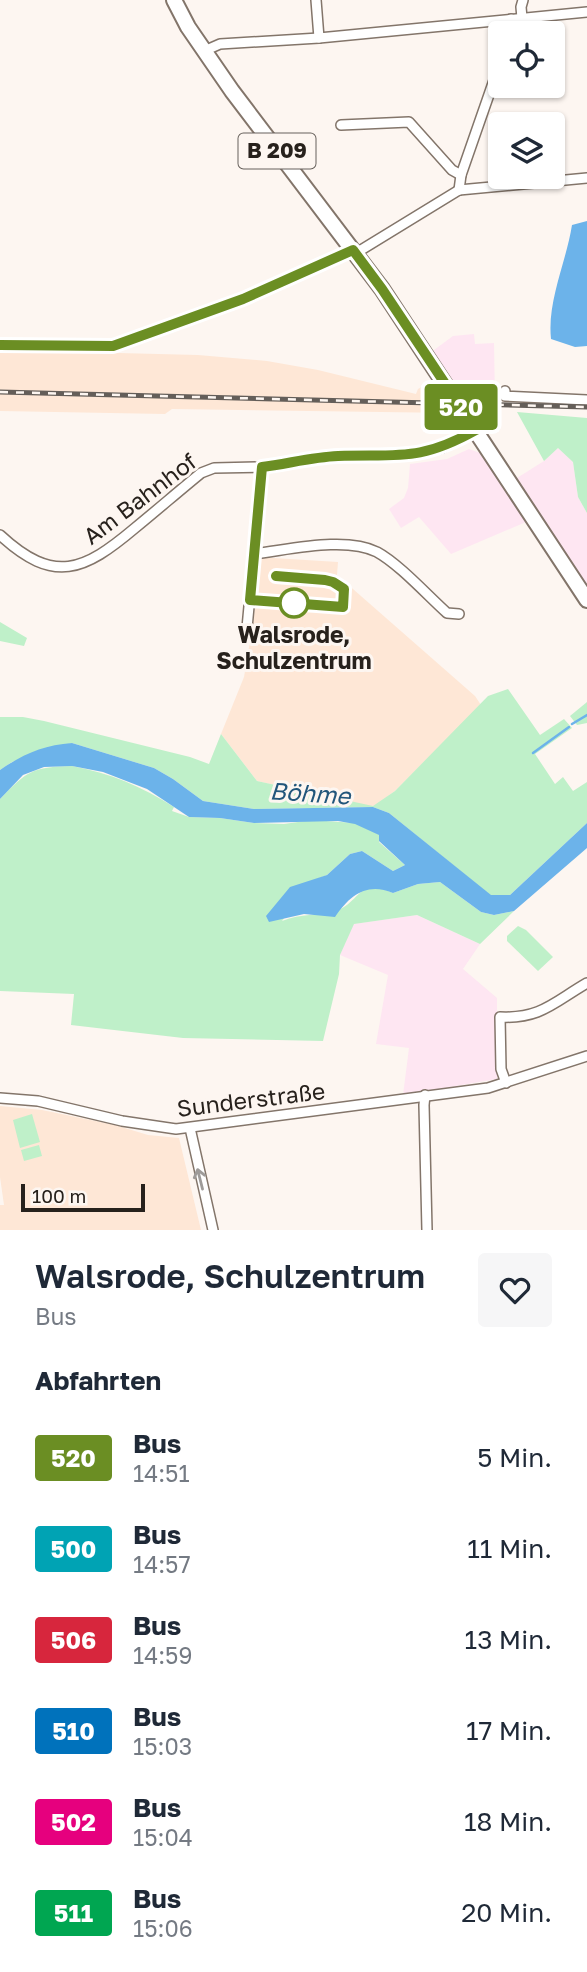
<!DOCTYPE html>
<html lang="de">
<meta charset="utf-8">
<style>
:root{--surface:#fff;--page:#f6f6f7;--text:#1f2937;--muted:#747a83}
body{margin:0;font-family:"Golos Text",sans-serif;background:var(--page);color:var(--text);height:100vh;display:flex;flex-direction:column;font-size:26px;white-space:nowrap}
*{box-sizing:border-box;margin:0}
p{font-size:23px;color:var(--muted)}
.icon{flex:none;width:38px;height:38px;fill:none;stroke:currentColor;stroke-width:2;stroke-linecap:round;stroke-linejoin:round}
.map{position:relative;height:1230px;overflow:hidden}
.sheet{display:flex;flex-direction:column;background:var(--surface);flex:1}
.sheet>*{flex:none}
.badge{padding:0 14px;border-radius:5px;font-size:24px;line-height:46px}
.controls{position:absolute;left:488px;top:21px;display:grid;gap:14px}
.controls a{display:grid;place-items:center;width:77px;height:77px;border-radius:7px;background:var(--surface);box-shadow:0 2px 5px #0004;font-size:35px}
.scale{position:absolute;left:21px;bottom:18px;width:124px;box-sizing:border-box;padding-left:7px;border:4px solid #27211c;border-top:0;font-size:19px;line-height:24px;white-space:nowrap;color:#27211c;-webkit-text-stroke:5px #fdf6f1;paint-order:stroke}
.map>.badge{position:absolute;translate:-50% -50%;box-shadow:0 0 0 4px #fff}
h2{padding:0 35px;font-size:26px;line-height:63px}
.round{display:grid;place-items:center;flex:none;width:74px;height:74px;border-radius:7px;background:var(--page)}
.summary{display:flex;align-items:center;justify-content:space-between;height:119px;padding:0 35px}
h1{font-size:33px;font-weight:600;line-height:52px}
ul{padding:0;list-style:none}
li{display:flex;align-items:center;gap:21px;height:91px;padding:0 35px}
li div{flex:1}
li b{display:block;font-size:26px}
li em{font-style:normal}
li .badge{min-width:77px;font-weight:700;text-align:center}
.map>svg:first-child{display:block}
.commercial{fill:#fee6f2}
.built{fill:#fee7d6}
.green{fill:#bff0c9}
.water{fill:#6cb3ea}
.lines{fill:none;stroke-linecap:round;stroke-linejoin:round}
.stream{stroke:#6cb3ea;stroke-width:2.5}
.minor-casing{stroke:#83756a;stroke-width:12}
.primary-casing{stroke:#83756a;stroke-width:18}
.minor{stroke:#fff;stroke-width:9}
.primary{stroke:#fff;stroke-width:14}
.rail-casing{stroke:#645e59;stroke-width:5}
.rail{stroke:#fdf6f1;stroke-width:2.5;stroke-dasharray:8;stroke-linecap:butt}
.oneway{stroke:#9e9b99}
.line-casing{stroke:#fff;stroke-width:16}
.line{stroke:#6b8e23;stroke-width:10}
.stop-dot{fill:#fff;stroke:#6b8e23;stroke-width:3.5}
.labels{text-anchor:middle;stroke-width:6;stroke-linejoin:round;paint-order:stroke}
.shield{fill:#fdf6f1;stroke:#67615c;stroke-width:2}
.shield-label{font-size:21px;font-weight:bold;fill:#27211c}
.street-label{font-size:23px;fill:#27211c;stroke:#fdf6f1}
.stop-label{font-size:23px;font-weight:bold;fill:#27211c;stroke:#fdf6f1}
.water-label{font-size:24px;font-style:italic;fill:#22567b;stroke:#fdf6f1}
</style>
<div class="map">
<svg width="587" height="1230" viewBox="0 0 587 1230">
<rect width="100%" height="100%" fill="#fdf6f1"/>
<!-- commercial -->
<g class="commercial">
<polygon points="474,334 475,344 494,343 495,400 466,399 430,353 453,336"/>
<polygon points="558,448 573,462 578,497 587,513 587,587 517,478 544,461"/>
<polygon points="469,449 480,453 526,522 451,554 419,517 401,528 389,509 404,498 408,488 410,464 447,459"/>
<polygon points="417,915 480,944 463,969 497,998 497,1079 403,1095 409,1048 376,1044 388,975 340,955 353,924"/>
</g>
<!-- built -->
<g class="built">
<polygon points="0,350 198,355 267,361 318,370 416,394 418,389 433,380 454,413 172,409 165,414 0,411"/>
<polygon points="257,557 338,562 337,575 475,696 481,705 395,791 373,807 257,781 221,734 244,677 254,617"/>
<polygon points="0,1106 42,1110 115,1125 148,1135 179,1138 201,1230 0,1230 0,1205 4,1205 0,1177"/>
</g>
<!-- green -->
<g class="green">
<polygon points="517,412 587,418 587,513 578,497 573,462 558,448 544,461"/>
<polygon points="0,622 27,638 24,646 0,641"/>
<polygon points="508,689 540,735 564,719 572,728 535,754 555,784 563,777 573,791 587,782 587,823 510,895 490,895 389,813 373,807 254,809 203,801 173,779 154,768 72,743 12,762 0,770 0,717 23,717 44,721 190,757 209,764 221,734 257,781 373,806 395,791 488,696"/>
<polygon points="587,702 587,723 577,725 570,716"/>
<path d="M72 766C110 773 141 786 174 807L172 811 189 817 220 818 254 823 284 824 312 820 355 823 380 835 379 842 405 865 393 871 362 851 350 854 327 875 312 881 282 921C302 913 317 916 336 911 361 902 357 877 393 893L418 884 440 882 481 912 494 915 514 911 480 944 417 915 354 924 340 955 339 974 323 1041 183 1038 71 1025 74 994 0 991V799C27 771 32 767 72 766Z"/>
<polygon points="518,926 526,930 553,957 538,971 507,941 507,936"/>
<polygon points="32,1114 40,1142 20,1148 13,1120"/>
<polygon points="39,1145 42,1156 24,1161 21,1150"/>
</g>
<!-- water -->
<g class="water">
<path d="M587 221V346L575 347 551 339C547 301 566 263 572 225Z"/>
<path d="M72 743 154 768 173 779 203 801 254 809 373 807 389 813 491 895H510L587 823V848L514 911 494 915 481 912 440 882 418 884 393 893C367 882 350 895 335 917L304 914 269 922 266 916 290 887 327 875 350 854 362 851 393 871 405 865 379 841V835L355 824 338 821 254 823 220 818 189 817 147 789 103 772 72 766 44 767 23 775 0 799V770C23 754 44 745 72 743Z"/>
</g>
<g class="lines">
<!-- stream -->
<g class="stream">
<polyline points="572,724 587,715"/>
<polyline points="533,753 569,727"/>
</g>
<defs>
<g id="minor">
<polyline points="316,0 319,38"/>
<polyline points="522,18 521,7 523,0"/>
<polyline points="511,19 511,33"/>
<polyline points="204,51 220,44 319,38 587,12"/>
<polyline points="341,125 409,122 452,170 461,175"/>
<polyline points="459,190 461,175 500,63"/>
<polyline points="459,190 587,178"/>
<polyline points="356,253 459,190"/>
<polyline points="0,345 113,346 243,299 353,250"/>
<polyline points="505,391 505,396 587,400"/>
<path d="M0 535C54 585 84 571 135 528 157 510 179 491 201 473L214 468 262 467 337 456 412 455 442 448 476 430"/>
<path d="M253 554C289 550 345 536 377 552 399 564 427 595 447 613L459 614"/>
<polyline points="247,628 262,467"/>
<path d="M506 1083 501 1069 500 1017C541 1019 554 1002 587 983"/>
<polyline points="425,1095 424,1105 427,1230"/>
<polyline points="0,1098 38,1101 122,1121 176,1129 488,1088 587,1056"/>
<polyline points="190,1128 213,1230"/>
</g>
<polyline id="primary" points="174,0 188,27 232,91 382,289 587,600"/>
</defs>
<!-- minor casing -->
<use href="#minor" class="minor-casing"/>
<!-- primary casing -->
<use href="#primary" class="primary-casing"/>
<!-- minor -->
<use href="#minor" class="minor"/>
<!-- primary -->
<use href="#primary" class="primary"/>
<defs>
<polyline id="rail" points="0,392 587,407"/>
</defs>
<!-- rail casing -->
<use href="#rail" class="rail-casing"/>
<!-- rail -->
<use href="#rail" class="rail"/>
</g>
<!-- one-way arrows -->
<defs><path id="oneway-shaft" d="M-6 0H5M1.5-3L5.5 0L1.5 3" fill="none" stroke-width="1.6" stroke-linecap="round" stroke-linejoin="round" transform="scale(1.75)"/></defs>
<use class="oneway" href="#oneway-shaft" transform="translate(200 1179) rotate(-104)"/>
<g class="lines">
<defs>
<path id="line" d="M0 345 113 346 243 299 353 250 382 289 476 430C419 462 398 454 338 456 312 457 287 464 262 467L250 600 343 607 344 589 333 582 325 580 276 576"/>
</defs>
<!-- line casing -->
<use href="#line" class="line-casing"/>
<!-- line -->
<use href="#line" class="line"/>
</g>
<!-- markers -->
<circle class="stop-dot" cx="294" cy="603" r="14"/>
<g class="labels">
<!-- shield labels -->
<rect class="shield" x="238.5" y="133.5" width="77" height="35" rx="5"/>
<g class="shield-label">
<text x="277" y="158">B 209</text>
</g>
<!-- street labels -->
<g class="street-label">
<text transform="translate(140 499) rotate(-37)" y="8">Am Bahnhof</text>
<text transform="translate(251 1100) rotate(-7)" y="8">Sunderstraße</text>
</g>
<!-- stop labels -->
<g class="stop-label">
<text x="294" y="643">Walsrode,<tspan x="294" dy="26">Schulzentrum</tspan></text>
</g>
<!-- water labels -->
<g class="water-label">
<text transform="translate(310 794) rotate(4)" y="8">Böhme</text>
</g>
</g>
</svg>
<div class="controls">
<a><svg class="icon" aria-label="locate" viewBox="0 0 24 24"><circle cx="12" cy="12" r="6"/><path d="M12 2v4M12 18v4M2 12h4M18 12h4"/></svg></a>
<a><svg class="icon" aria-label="layers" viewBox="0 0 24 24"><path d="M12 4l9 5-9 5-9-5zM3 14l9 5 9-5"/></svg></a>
</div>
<div class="scale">100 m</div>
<b class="badge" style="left:461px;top:407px;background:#6b8e23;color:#fff">520</b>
</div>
<section class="sheet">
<div class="summary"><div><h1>Walsrode, Schulzentrum</h1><p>Bus</p></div><a class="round"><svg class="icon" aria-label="heart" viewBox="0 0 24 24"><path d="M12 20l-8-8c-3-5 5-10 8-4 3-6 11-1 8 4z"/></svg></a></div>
<h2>Abfahrten</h2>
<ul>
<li><span class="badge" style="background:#6b8e23;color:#fff">520</span><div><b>Bus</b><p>14:51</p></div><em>5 Min.</em></li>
<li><span class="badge" style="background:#00a3b4;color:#fff">500</span><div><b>Bus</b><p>14:57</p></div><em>11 Min.</em></li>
<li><span class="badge" style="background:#d7263d;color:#fff">506</span><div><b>Bus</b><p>14:59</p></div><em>13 Min.</em></li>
<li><span class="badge" style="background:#0072bc;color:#fff">510</span><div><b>Bus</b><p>15:03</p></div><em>17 Min.</em></li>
<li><span class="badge" style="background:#e6007e;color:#fff">502</span><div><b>Bus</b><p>15:04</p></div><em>18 Min.</em></li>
<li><span class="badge" style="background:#00a651;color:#fff">511</span><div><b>Bus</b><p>15:06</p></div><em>20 Min.</em></li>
</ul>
</section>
